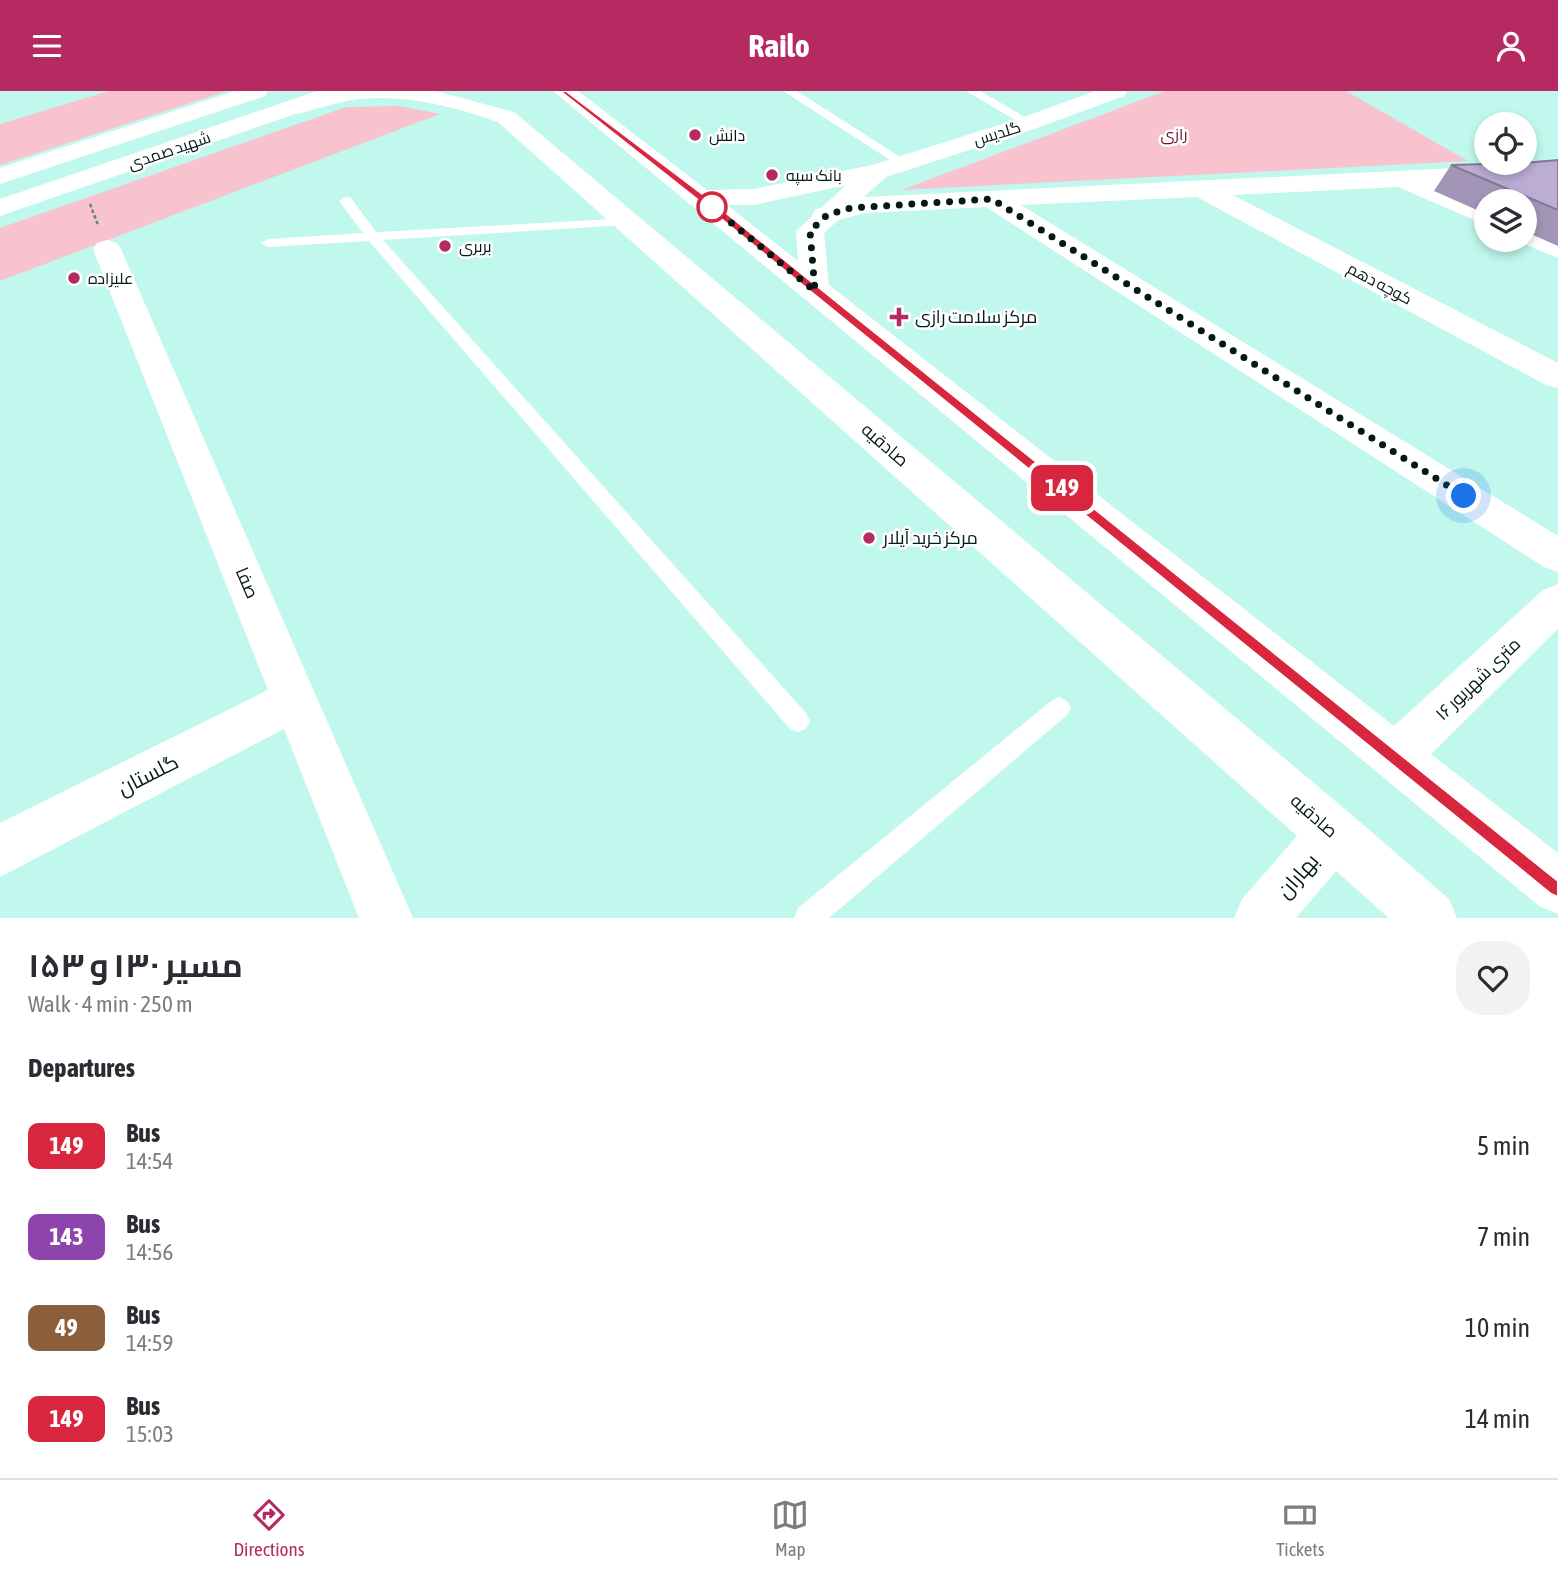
<!DOCTYPE html>
<meta charset="utf-8">
<style>
:root{--surface:#fff;--page:#f2f2f3;--text:#2b2b33;--muted:#7c7c81;--line:#e1e1e2;--accent:#b62a62}
body{margin:0;font-family:"Asap Condensed",Cairo,sans-serif;background:var(--page);color:var(--text);height:100vh;display:flex;flex-direction:column;font-size:26px;white-space:nowrap}
*{box-sizing:border-box;margin:0}
p{font-size:23px;color:var(--muted)}
.icon{flex:none;width:38px;height:38px;fill:none;stroke:currentColor;stroke-width:2;stroke-linecap:round;stroke-linejoin:round}
.map{position:relative;height:827px;overflow:hidden}
.details{display:flex;flex-direction:column;background:var(--surface);flex:1}
.details>*{flex:none}
.badge{padding:0 14px;border-radius:10px;font-size:24px;line-height:46px}
.fabs{position:absolute;left:1474px;top:21px;display:grid;gap:14px}
.fabs a{display:grid;place-items:center;width:63px;height:63px;border-radius:50%;background:var(--surface);box-shadow:0 4px 10px #0003;font-size:35px}
.you{position:absolute;width:35px;height:35px;margin:-18px;border:5px solid #fff;border-radius:50%;background:#1a73e8;box-shadow:0 0 0 10px #1a73e833}
.map>.badge{position:absolute;translate:-50% -50%;box-shadow:0 0 0 4px #fff}
h2{padding:0 28px;font-size:26px;line-height:63px}
.round{display:grid;place-items:center;flex:none;width:74px;height:74px;border-radius:28px;background:var(--page)}
.head{display:flex;align-items:center;justify-content:space-between;height:119px;padding:0 28px}
h1{font-size:33px;font-weight:700;line-height:52px}
ul{padding:0;list-style:none}
li{display:flex;align-items:center;gap:21px;height:91px;padding:0 28px}
li div{flex:1}
li b{display:block;font-size:26px}
li em{font-style:normal}
li .badge{min-width:77px;font-weight:700;text-align:center}
header{display:flex;justify-content:space-between;align-items:center;height:91px;padding:0 28px;background:var(--accent);color:#fff;font-size:32px;font-weight:700}
.tab-bar{display:flex;justify-content:space-around;align-items:center;height:98px;border-top:2px solid var(--line);background:var(--surface);font-size:19px;color:var(--muted)}
.tab-bar a{display:grid;justify-items:center;gap:4px}
.tab-bar .active{color:var(--accent)}
.map>svg:first-child{display:block}
.green{fill:#f8c2cf}
.lines{fill:none;stroke-linecap:round;stroke-linejoin:round}
.path{stroke:#5f857e;stroke-width:2.5;stroke-dasharray:3.5 2.5;stroke-linecap:butt}
.lane{fill:#fff;fill-rule:evenodd}
.street{fill:#fff;fill-rule:evenodd}
.secondary{fill:#fff;fill-rule:evenodd}
.primary{fill:#fff;fill-rule:evenodd}
.wall{fill:#a295b7}
.building{fill:#bcadd5;stroke:#847995;stroke-width:2}
.line{fill:#d7263d;stroke:#fff;stroke-width:2}
.walk{stroke:#041916;stroke-width:7;stroke-dasharray:0 12.6}
.poi-dot{fill:#b62a62;stroke:#fff;stroke-width:2.5}
.stop-dot{fill:#fff;stroke:#d7263d;stroke-width:3.5}
.labels{text-anchor:middle;stroke-width:5;stroke-linejoin:round;paint-order:stroke}
.far-street-label{font-size:16px;fill:#041916;stroke:#fff}
.far-park-label{font-size:16px;fill:#6c0c36;stroke:#fff}
.far-poi-label{font-size:16px;fill:#041916;stroke:#fff;text-anchor:start}
.poi-label{font-size:18px;fill:#041916;stroke:#fff;text-anchor:start}
.street-label{font-size:18px;fill:#041916;stroke:#fff}
.near-street-label{font-size:21px;fill:#041916;stroke:#fff}
</style>
<header><svg class="icon" aria-label="menu" viewBox="0 0 24 24"><path d="M4 6h16M4 12h16M4 18h16"/></svg>Railo<svg class="icon" aria-label="person" viewBox="0 0 24 24"><circle cx="12" cy="8" r="4"/><path d="M4 21q1-7 8-7t8 7"/></svg></header>
<div class="map">
<svg width="1558" height="827" viewBox="0 0 1558 827">
<rect width="100%" height="100%" fill="#c0f8ed"/>
<!-- green -->
<g class="green">
<polygon points="109,0 227,0 0,74 0,33"/>
<polygon points="1165,0 1346,0 1468,70 901,99"/>
<polygon points="399,15 440,23 0,190 0,137 346,16"/>
</g>
<g class="lines">
<!-- path -->
<polyline class="path" points="90,113 98,134"/>
<!-- lane -->
<g class="lane">
<polygon points="783,0 797,0 908,71 902,75 898,74"/>
<polygon points="966,0 980,0 1035,32 1025,35"/>
<polygon points="346,106 351,107 376,141 631,127 631,133 626,134 383,149 806,622 810,630 806,638 798,641 790,638 369,150 268,156 261,152 268,148 363,142 339,110"/>
<polygon points="1059,606 1067,610 1071,617 1067,624 829,827 794,827 798,817 1051,610"/>
</g>
<!-- street -->
<g class="street">
<polygon points="1558,72 1558,88 1436,94 1486,116 1486,134 1398,96 1233,104 1558,272 1558,297 1546,294 1197,106 1021,114 1558,445 1558,481 1544,476 986,116 865,122 826,132 816,130 812,124 816,118 865,106"/>
<polygon points="1524,135 1558,148 1558,167 1514,149 1524,149"/>
<polygon points="107,149 117,152 121,158 413,827 359,827 284,638 0,786 0,732 268,599 93,158 97,152"/>
</g>
<!-- secondary -->
<g class="secondary">
<path d="M436 0 514 21 1352 724 1449 808 1457 827H1389L1336 780 1296 827H1234L1242 808 1297 745 498 31C455 16 406 3 360 8 339 10 318 18 297 23L289 21 286 16 289 11 333 0Z"/>
<path d="M553 0H578L707 99 754 98 872 74 1021 27 1095 0H1127L1124 5 1037 37 886 86 824 142 829 194 1394 635 1543 499 1558 493V538L1431 663 1558 762V823L1539 815ZM846 94 796 140 798 170 727 114H754Z"/>
</g>
<!-- primary -->
<g class="primary">
<polygon points="235,0 268,0 265,5 0,93 0,77"/>
<polygon points="317,0 350,0 347,5 0,125 0,108"/>
</g>
</g>
<!-- wall -->
<polygon class="wall" points="1558,69 1558,155 1524,140 1524,110 1486,110 1486,123 1434,100 1451,74"/>
<!-- building -->
<polygon class="building" points="1558,69 1558,119 1451,74 1524,72"/>
<!-- line -->
<polygon class="line" points="560,0 566,0 705,105 1558,790 1558,806 1551,803 698,109"/>
<g class="lines">
<!-- walk -->
<polyline class="walk" points="712,116 815,200 810,140 827,124 851,117 992,108 1464,405"/>
</g>
<!-- markers -->
<g class="poi-dot">
<circle cx="695" cy="44" r="7"/>
<circle cx="772" cy="84" r="7"/>
<circle cx="445" cy="155" r="7"/>
<circle cx="74" cy="187" r="7"/>
<path d="M895.5 215.5h7v7h7v7h-7v7h-7v-7h-7v-7h7z"/>
<circle cx="869" cy="447" r="7"/>
</g>
<circle class="stop-dot" cx="712" cy="116" r="14"/>
<g class="labels">
<!-- far-street labels -->
<g class="far-street-label">
<text transform="translate(997 42) rotate(-17)" y="6">گلدیس</text>
<text transform="translate(169 59) rotate(-19)" y="6">شهید صمدی</text>
<text transform="translate(1380 192) rotate(28)" y="6">کوچه دهم</text>
</g>
<!-- far-park labels -->
<g class="far-park-label">
<text x="1174" y="49">رازی</text>
</g>
<!-- far-poi labels -->
<g class="far-poi-label">
<text x="709" y="50">دانش</text>
<text x="786" y="90">بانک سپه</text>
<text x="459" y="161">بربری</text>
<text x="88" y="193">علیزاده</text>
</g>
<!-- poi labels -->
<g class="poi-label">
<text x="915" y="232">مرکز سلامت رازی</text>
<text x="883" y="453">مرکز خرید آیلار</text>
</g>
<!-- street labels -->
<g class="street-label">
<text transform="translate(885 354) rotate(41)" y="6">صادقیه</text>
<text transform="translate(247 492) rotate(67)" y="6">صفا</text>
<text transform="translate(1478 588) rotate(-44)" y="6">۱۶ متری شهریور</text>
<text transform="translate(1314 725) rotate(41)" y="6">صادقیه</text>
</g>
<!-- near-street labels -->
<g class="near-street-label">
<text transform="translate(148 684) rotate(-27)" y="7">گلستان</text>
<text transform="translate(1298 785) rotate(-49)" y="7">بهاران</text>
</g>
</g>
</svg>
<div class="fabs">
<a><svg class="icon" aria-label="locate" viewBox="0 0 24 24"><circle cx="12" cy="12" r="6"/><path d="M12 2v4M12 18v4M2 12h4M18 12h4"/></svg></a>
<a><svg class="icon" aria-label="layers" viewBox="0 0 24 24"><path d="M12 4l9 5-9 5-9-5zM3 14l9 5 9-5"/></svg></a>
</div>
<div class="you" style="left:1464px;top:405px"></div>
<b class="badge" style="left:1062px;top:397px;background:#d7263d;color:#fff">149</b>
</div>
<section class="details">
<div class="head"><div><h1>مسیر ۱۳۰ و ۱۵۳</h1><p>Walk · 4 min · 250 m</p></div><a class="round"><svg class="icon" aria-label="heart" viewBox="0 0 24 24"><path d="M12 20l-8-8c-3-5 5-10 8-4 3-6 11-1 8 4z"/></svg></a></div>
<h2>Departures</h2>
<ul>
<li><span class="badge" style="background:#d7263d;color:#fff">149</span><div><b>Bus</b><p>14:54</p></div><em>5 min</em></li>
<li><span class="badge" style="background:#8e44ad;color:#fff">143</span><div><b>Bus</b><p>14:56</p></div><em>7 min</em></li>
<li><span class="badge" style="background:#8b5e3c;color:#fff">49</span><div><b>Bus</b><p>14:59</p></div><em>10 min</em></li>
<li><span class="badge" style="background:#d7263d;color:#fff">149</span><div><b>Bus</b><p>15:03</p></div><em>14 min</em></li>
</ul>
</section>
<nav class="tab-bar">
<a class="active"><svg class="icon" aria-label="directions" viewBox="0 0 24 24"><path d="M12 3l9 9-9 9-9-9zM9 14v-3h6M13 9l2 2-2 2"/></svg>Directions</a>
<a><svg class="icon" aria-label="map" viewBox="0 0 24 24"><path d="M3 6l6-2 6 2 6-2v14l-6 2-6-2-6 2zM9 4v14M15 6v14"/></svg>Map</a>
<a><svg class="icon" aria-label="tickets" viewBox="0 0 24 24"><path d="M3 7h18v10H3zM15 7v10"/></svg>Tickets</a>
</nav>
